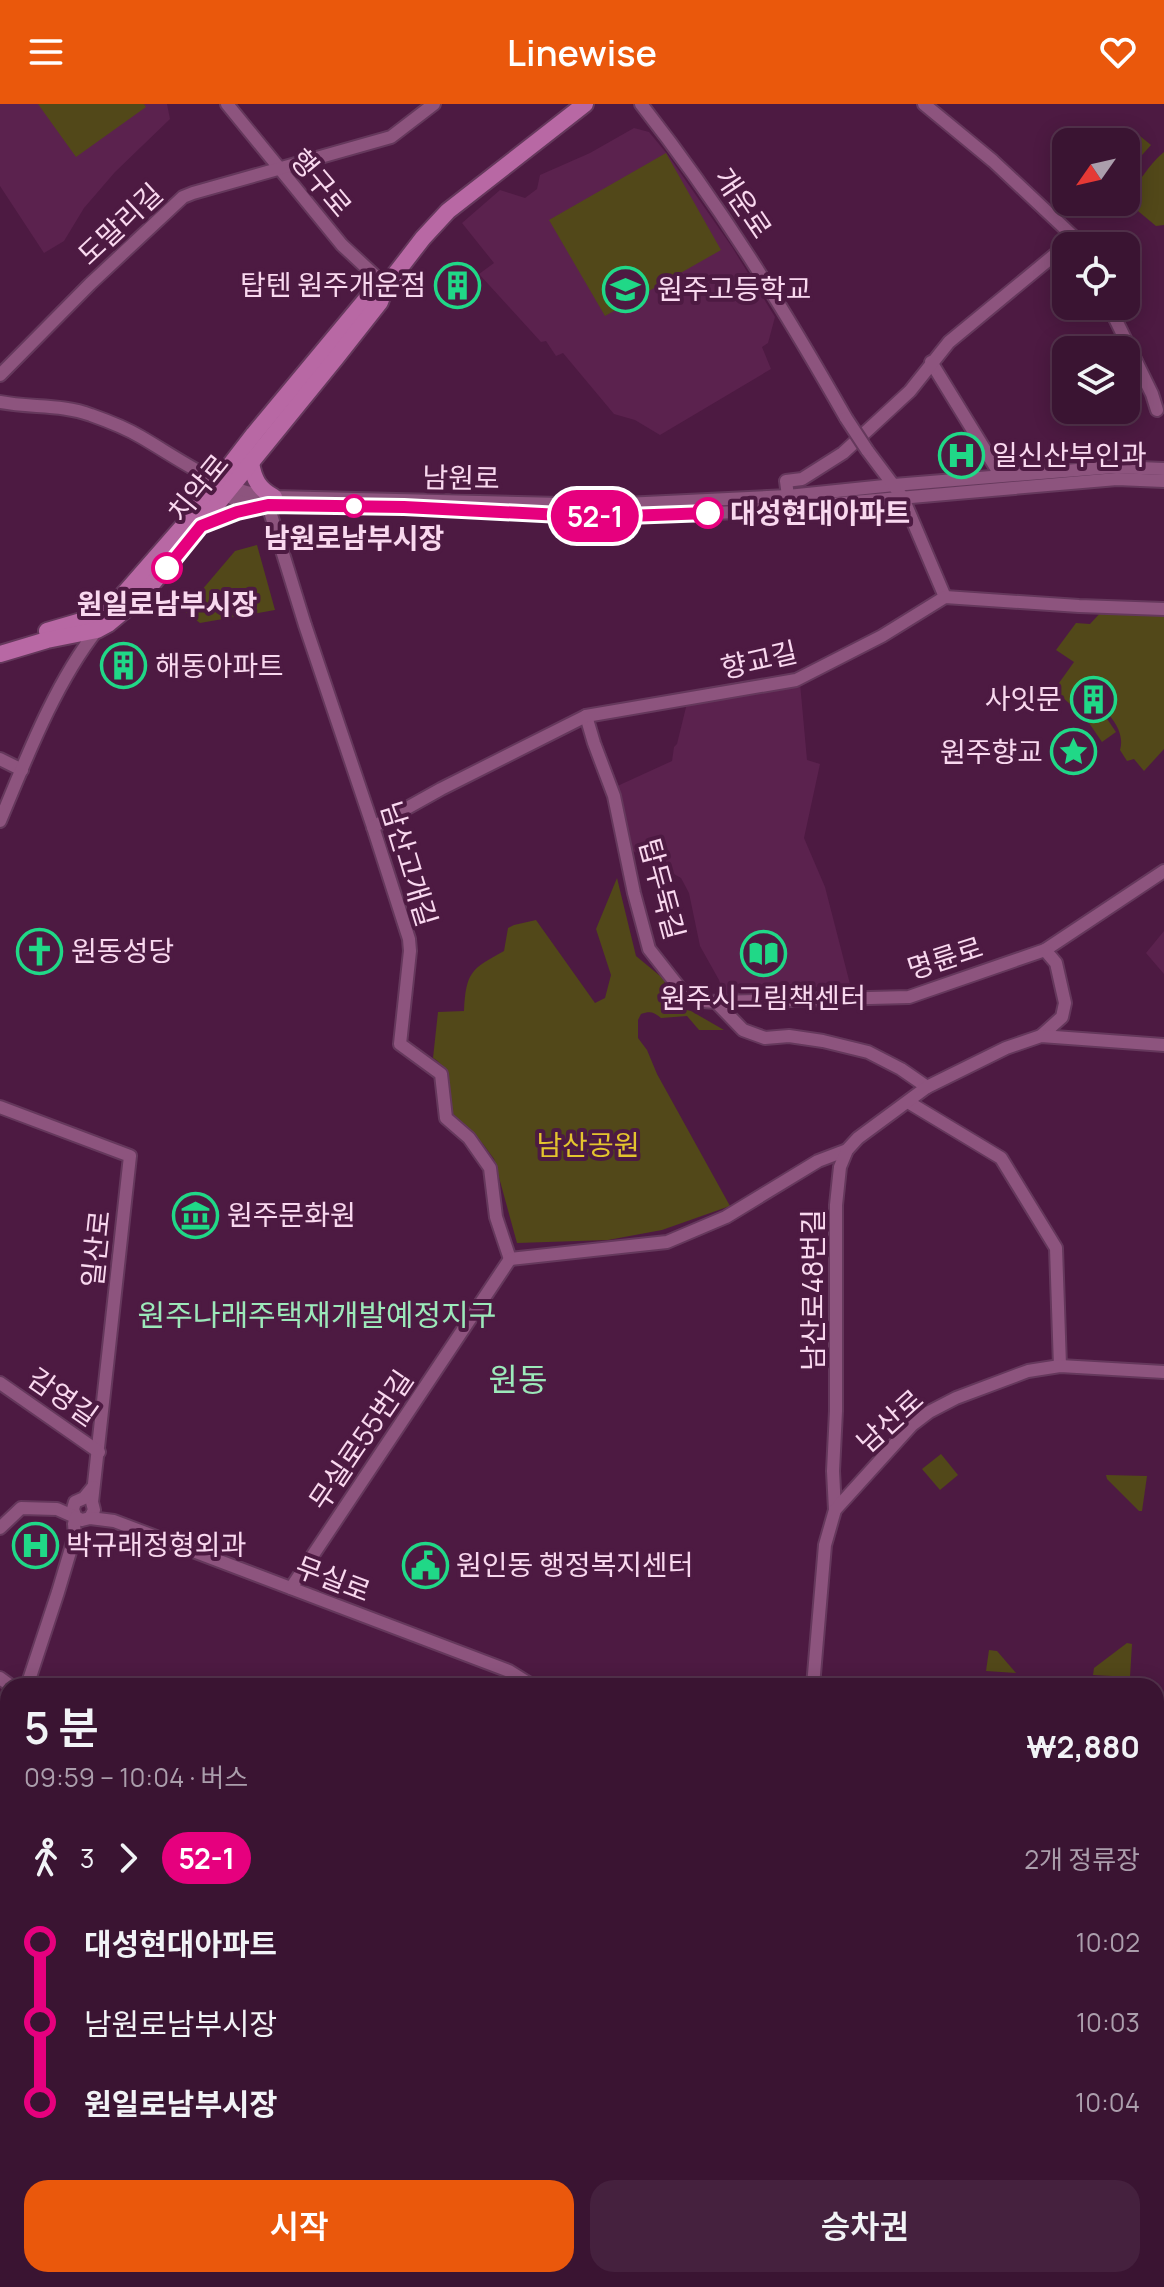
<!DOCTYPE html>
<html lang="ko">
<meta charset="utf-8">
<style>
:root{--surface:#3a1432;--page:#45213e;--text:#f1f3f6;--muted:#ab9eac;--line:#54334d;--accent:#ea580c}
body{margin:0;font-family:Manrope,"Noto Sans KR",sans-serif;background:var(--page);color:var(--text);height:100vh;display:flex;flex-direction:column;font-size:30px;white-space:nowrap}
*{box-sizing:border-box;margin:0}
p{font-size:26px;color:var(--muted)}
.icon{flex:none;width:44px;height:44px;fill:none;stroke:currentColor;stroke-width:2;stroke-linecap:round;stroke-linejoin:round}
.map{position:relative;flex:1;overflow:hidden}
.details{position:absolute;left:0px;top:1574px;width:1164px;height:610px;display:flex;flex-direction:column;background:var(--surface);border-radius:24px 24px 0 0;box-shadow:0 4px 20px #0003,0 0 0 2px var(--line)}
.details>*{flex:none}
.badge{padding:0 16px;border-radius:26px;font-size:28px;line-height:52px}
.needle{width:52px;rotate:236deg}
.tools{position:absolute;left:1052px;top:24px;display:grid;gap:16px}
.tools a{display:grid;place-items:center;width:88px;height:88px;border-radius:16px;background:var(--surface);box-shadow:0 4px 20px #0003,0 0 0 2px var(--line);font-size:40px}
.map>.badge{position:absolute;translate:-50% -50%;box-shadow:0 0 0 4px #fff}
.legs{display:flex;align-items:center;gap:12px;height:88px;padding:0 24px;font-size:26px}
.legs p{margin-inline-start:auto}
.summary{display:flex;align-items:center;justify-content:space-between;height:136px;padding:0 24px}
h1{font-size:44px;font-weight:600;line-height:60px}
.button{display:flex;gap:16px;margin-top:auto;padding:16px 24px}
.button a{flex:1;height:92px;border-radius:24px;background:var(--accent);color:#fff;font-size:32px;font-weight:600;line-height:92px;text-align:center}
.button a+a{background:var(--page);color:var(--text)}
ul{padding:0 24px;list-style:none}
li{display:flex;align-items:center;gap:28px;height:80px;font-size:30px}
li i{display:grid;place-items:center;width:12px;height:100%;margin:0 10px;background:currentColor}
li i::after{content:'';width:20px;height:20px;margin:-10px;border:6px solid;border-radius:50%;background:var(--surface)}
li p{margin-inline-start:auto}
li:first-child i{background:linear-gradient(#0000 50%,currentColor 0)}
li:last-child i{background:linear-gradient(currentColor 50%,#0000 0)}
header{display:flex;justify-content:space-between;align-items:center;height:104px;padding:0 24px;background:var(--accent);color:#fff;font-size:36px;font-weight:600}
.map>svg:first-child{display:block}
.built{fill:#5b224e}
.green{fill:#524819}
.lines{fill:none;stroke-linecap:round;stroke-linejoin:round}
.minor-casing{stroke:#65385c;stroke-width:16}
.major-casing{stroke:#65385c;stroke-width:20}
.minor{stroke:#8d547e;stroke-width:12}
.major{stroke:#b868a4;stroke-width:16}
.minor-bridge-casing{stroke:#65385c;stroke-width:16;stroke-linecap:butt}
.minor-bridge{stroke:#8d547e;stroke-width:12}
.line-1-casing{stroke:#fff;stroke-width:18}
.line-1{stroke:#e6007e;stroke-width:12}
.stop-1-dot{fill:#fff;stroke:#e6007e;stroke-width:4}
.labels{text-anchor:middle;stroke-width:8;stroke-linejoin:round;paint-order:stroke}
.street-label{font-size:28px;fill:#f9d8ef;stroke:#4d1a42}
.poi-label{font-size:28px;fill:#f9d8ef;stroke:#4d1a42;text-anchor:start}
.stop-label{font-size:28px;font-weight:bold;fill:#f9d8ef;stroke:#4d1a42}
.park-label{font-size:28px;fill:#e4c52e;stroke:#4d1a42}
.neighbourhood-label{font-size:30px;fill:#9ce9ba;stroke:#4d1a42}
.quarter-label{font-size:32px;fill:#9ce9ba;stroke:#4d1a42}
</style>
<header><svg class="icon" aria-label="menu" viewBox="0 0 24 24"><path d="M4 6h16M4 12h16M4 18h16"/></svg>Linewise<svg class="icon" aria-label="heart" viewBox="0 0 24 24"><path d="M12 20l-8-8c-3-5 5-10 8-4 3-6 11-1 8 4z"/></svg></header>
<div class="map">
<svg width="1164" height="2183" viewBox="0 0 1164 2183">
<rect width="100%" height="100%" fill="#4d1a42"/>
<!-- built -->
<g class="built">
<polygon points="0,0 167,0 170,15 115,68 84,104 64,137 44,149 0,82"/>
<polygon points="634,24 649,28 668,51 732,143 775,213 768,239 762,243 771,265 660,331 635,316 614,310 563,249 556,252 546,237 541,238 479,170 494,159 462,119 500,86 525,94 537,85 540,71 590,49"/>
<polygon points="800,579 807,656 820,660 804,734 825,783 850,880 723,891 719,876 700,842 689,789 681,774 633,747 613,684 672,657 674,643 677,640 687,599"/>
<polygon points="1164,827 1164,870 1146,849"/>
<polygon points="8,1699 8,2057 0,2050 0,1715"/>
</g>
<!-- green -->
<g class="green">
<polygon points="38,0 144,0 146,3 76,53"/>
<polygon points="1135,28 1151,41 1134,60 1126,53 1126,38"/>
<path d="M1164 48V121L1156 122 1126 97V94C1140 78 1148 61 1164 48Z"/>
<polygon points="666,49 721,146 605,212 549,116"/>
<polygon points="257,441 275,506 200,519 184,507 235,447"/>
<path d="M1104 505 1164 509V645L1144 667 1134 655 1127 657 1120 646C1126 625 1107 609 1095 594L1078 607 1054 586 1074 558 1056 546 1076 519 1090 520Z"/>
<polygon points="1103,609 1116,628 1102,638 1089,619"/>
<polygon points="1074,629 1089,651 1065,667 1050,645"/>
<path d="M617 774 636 852 665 876 661 900 691 907 724 926H699L687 912 661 914C654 908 650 907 641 910L638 916V934L647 946 657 970 730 1102 662 1126 608 1136 517 1139 494 1055 483 1040 449 1007C450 988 452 965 433 954L438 908 464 907C466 868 471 865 504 847L508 824 514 821 536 816 595 899 605 894 611 871 596 825Z"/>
<polygon points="941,1350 958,1371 940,1386 922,1365"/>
<polygon points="1106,1371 1147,1372 1142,1407 1139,1407 1107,1375"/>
<polygon points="1127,1539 1132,1540 1130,1573 1093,1571 1094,1564"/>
<polygon points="989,1546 997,1547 1016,1569 986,1567"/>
<polygon points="1156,2029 1164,2029 1164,2183 977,2183 979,2176 1156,2176"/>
</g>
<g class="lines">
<defs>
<g id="minor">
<polyline points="227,0 342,141 386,182"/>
<path d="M641 0C719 99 784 205 846 314"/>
<polyline points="924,0 993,57 1075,134 1079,142"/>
<polyline points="1109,202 1152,290 1157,306"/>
<polyline points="931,258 1001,372"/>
<polyline points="0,271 90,180 183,93 193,89 391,33 434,0"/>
<path d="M0 298C30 304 62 300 91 311 108 317 126 324 141 333 184 358 224 389 274 393L604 401 788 392 894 381 1114 363 1164 365"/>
<polyline points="867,346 903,394 945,493"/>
<polyline points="218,388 241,398 273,401"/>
<polyline points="788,392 786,377 802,375 843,349 910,287 949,238 1075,134"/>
<polyline points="268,401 305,521 373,723 409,835 410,847 400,940 441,970 446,1014 469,1034 490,1064 496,1113 510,1155"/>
<polyline points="495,407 600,413 739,408 1117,375 1164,377"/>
<polyline points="201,422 227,411 254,404"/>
<polyline points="586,612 594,639 614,692 634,789 649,845 682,887 703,897 716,898 909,893 1045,846 1164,767"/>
<polyline points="0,655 22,666"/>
<path d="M0 717C26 655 55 579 97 526"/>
<polyline points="373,723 441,685 586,612 796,576 882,532 945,493 1079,502 1164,505"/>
<polyline points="716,898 743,926 765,934 789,932 823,937 868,948 901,965 927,983"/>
<polyline points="1041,932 1062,913 1065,899 1056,859 1045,846"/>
<polyline points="908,998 1001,1054 1056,1144 1060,1262"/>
<polyline points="0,1003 130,1052 92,1398 94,1406 90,1414"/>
<polyline points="510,1155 667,1138 726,1113 818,1057 847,1046"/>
<polyline points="0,1279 99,1348"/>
<polyline points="835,1406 833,1367 836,1307 836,1101 840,1063 847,1046 858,1034 927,983 1006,944 1041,932 1164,941"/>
<polyline points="75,1412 73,1405 75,1398 84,1394 93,1383"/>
<polyline points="0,1424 21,1404 57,1405 82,1416 90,1414 114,1417 509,1567 533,1582"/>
<polyline points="291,1484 510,1155"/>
<polyline points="0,1574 11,1582"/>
<polyline points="27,1582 58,1488 75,1431 74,1420 76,1413"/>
<polyline points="813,1582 825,1441 835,1406 912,1321 929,1308 956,1294 1028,1267 1060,1262 1164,1268"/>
<polyline points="0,1665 8,1641"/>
<polyline points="1156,1709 1164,1710"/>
<polyline points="1156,1862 1164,1863"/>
<polyline points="1156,1941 1164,1941"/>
<polyline points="1156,2026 1164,2028"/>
<polyline points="0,2062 8,2068"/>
<polyline points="0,2088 8,2093"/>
<polyline points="147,2176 158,2183"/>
<polyline points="801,2176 807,2183"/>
<polyline points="641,2183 649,2176"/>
</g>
<g id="major">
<path d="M251 359C254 376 259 385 274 393"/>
<polyline points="47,527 95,513 122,492 184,421 254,330 372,188 386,182"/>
<polyline points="0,550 47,536 97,526 108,520 144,490 336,254 380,198 386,182 423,134 448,107 585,0"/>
</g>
</defs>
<!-- minor casing -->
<use href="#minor" class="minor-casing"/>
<!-- major casing -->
<use href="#major" class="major-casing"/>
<!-- minor -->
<use href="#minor" class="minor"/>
<!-- major -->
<use href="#major" class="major"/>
<defs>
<polyline id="minor-bridge" points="846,314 867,346"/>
</defs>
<!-- minor-bridge casing -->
<use href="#minor-bridge" class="minor-bridge-casing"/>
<!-- minor-bridge -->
<use href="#minor-bridge" class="minor-bridge"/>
</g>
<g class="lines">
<defs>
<polyline id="line-1" points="167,464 201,422 237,408 268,401 404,403 600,413 708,409"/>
</defs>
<!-- line-1 casing -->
<use href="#line-1" class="line-1-casing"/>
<!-- line-1 -->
<use href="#line-1" class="line-1"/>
</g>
<!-- icons -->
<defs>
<symbol id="building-ring" viewBox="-11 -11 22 22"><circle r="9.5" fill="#4d1a42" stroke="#20d887" stroke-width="1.5"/><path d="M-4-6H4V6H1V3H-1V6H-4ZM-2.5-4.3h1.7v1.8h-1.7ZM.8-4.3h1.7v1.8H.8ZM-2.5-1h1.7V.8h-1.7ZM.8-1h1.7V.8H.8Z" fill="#20d887"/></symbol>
<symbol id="school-ring" viewBox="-11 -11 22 22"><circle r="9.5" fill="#4d1a42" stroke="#20d887" stroke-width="1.5"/><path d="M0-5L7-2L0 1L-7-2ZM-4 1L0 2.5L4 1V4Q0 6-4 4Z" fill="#20d887"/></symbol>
<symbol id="hospital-ring" viewBox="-11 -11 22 22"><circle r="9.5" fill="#4d1a42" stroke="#20d887" stroke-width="1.5"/><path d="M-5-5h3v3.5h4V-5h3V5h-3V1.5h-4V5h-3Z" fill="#20d887"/></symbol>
<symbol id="sight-ring" viewBox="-11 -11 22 22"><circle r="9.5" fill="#4d1a42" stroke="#20d887" stroke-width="1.5"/><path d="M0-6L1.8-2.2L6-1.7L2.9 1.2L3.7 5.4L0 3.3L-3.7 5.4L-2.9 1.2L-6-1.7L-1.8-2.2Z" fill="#20d887"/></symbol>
<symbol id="church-ring" viewBox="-11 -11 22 22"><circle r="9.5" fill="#4d1a42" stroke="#20d887" stroke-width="1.5"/><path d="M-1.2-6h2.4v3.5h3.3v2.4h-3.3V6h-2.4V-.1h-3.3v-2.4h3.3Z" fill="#20d887"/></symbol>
<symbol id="library-ring" viewBox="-11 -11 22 22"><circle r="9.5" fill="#4d1a42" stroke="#20d887" stroke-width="1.5"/><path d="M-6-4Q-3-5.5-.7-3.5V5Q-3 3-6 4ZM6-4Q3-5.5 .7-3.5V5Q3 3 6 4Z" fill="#20d887"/></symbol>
<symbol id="museum-ring" viewBox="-11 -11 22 22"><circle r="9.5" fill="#4d1a42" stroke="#20d887" stroke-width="1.5"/><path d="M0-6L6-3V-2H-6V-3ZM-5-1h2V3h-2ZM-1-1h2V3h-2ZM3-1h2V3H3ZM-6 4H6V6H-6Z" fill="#20d887"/></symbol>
<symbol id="civic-ring" viewBox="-11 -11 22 22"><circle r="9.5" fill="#4d1a42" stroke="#20d887" stroke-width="1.5"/><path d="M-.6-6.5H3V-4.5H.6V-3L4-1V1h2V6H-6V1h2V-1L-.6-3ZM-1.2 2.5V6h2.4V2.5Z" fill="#20d887"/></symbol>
</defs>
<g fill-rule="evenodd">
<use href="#building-ring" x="432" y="156" width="51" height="51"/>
<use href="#school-ring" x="600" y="160" width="51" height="51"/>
<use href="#hospital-ring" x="936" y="326" width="51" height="51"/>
<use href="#building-ring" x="98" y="536" width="51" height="51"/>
<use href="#building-ring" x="1068" y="570" width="51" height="51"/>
<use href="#sight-ring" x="1048" y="622" width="51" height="51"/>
<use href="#church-ring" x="14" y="822" width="51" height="51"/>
<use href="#library-ring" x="738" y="824" width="51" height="51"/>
<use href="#museum-ring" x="170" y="1086" width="51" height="51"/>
<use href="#hospital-ring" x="10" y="1416" width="51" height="51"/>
<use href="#civic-ring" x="400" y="1436" width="51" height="51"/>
</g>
<!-- markers -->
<g class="stop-1-dot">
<circle cx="354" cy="402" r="10"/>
<circle cx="708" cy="409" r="14"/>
<circle cx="167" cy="464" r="14"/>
</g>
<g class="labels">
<!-- street labels -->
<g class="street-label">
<text transform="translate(321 79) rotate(50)" y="10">행구로</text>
<text transform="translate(743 99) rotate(56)" y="10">개운로</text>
<text transform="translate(120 120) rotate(-43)" y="10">도말리길</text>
<text transform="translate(461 374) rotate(1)" y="10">남원로</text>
<text transform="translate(198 384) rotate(-51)" y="10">치악로</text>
<text transform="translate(759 556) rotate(-13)" y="10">향교길</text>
<text transform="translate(409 760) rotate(73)" y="10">남산고개길</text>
<text transform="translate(662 785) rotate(75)" y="10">탑두둑길</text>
<text transform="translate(945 854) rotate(-18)" y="10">명륜로</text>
<text transform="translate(96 1145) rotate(-84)" y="10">일산로</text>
<text transform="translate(813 1186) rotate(-90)" y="10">남산로48번길</text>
<text transform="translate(63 1293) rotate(35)" y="10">감영길</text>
<text transform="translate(890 1317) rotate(-42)" y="10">남산로</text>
<text transform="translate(361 1336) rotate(-56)" y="10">무실로55번길</text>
<text transform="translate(333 1475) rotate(21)" y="10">무실로</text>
</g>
<!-- poi labels -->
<g class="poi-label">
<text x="426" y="191" text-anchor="end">탑텐 원주개운점</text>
<text x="657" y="195">원주고등학교</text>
<text x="992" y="361">일신산부인과</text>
<text x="155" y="572">해동아파트</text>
<text x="1062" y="605" text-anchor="end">사잇문</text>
<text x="1043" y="658" text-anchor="end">원주향교</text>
<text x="71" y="857">원동성당</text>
<text x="763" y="904" text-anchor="middle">원주시그림책센터</text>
<text x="227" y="1121">원주문화원</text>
<text x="66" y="1451">박규래정형외과</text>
<text x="456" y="1471">원인동 행정복지센터</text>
</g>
<!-- stop labels -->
<g class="stop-label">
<text x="730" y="419" text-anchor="start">대성현대아파트</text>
<text x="354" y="444">남원로남부시장</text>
<text x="167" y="510">원일로남부시장</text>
</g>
<!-- park labels -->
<g class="park-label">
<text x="588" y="1051">남산공원</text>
</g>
<!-- neighbourhood labels -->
<g class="neighbourhood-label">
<text x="317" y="1222">원주나래주택재개발예정지구</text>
</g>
<!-- quarter labels -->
<g class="quarter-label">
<text x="518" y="1287">원동</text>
</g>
</g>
</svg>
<div class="tools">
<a><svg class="needle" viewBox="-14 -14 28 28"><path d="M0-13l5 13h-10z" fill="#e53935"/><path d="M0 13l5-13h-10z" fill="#ab9eac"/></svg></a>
<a><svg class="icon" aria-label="locate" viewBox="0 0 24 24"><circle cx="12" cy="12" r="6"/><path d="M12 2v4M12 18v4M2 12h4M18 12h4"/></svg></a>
<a><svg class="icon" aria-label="layers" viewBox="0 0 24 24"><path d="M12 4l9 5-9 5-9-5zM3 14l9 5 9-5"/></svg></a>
</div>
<b class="badge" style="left:595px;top:412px;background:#e6007e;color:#fff">52-1</b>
<section class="details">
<div class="summary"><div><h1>5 분</h1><p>09:59 – 10:04 · 버스</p></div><b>₩2,880</b></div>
<div class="legs"><svg class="icon" aria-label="walk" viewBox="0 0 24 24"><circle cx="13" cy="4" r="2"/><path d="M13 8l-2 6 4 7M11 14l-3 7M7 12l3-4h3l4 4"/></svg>3<svg class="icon" aria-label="forward" viewBox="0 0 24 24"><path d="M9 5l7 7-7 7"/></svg><b class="badge" style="background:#e6007e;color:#fff">52-1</b><p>2개 정류장</p></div>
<ul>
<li><i style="color:#e6007e"></i><b>대성현대아파트</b><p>10:02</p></li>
<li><i style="color:#e6007e"></i><span>남원로남부시장</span><p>10:03</p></li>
<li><i style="color:#e6007e"></i><b>원일로남부시장</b><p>10:04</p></li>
</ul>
<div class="button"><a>시작</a><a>승차권</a></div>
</section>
</div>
